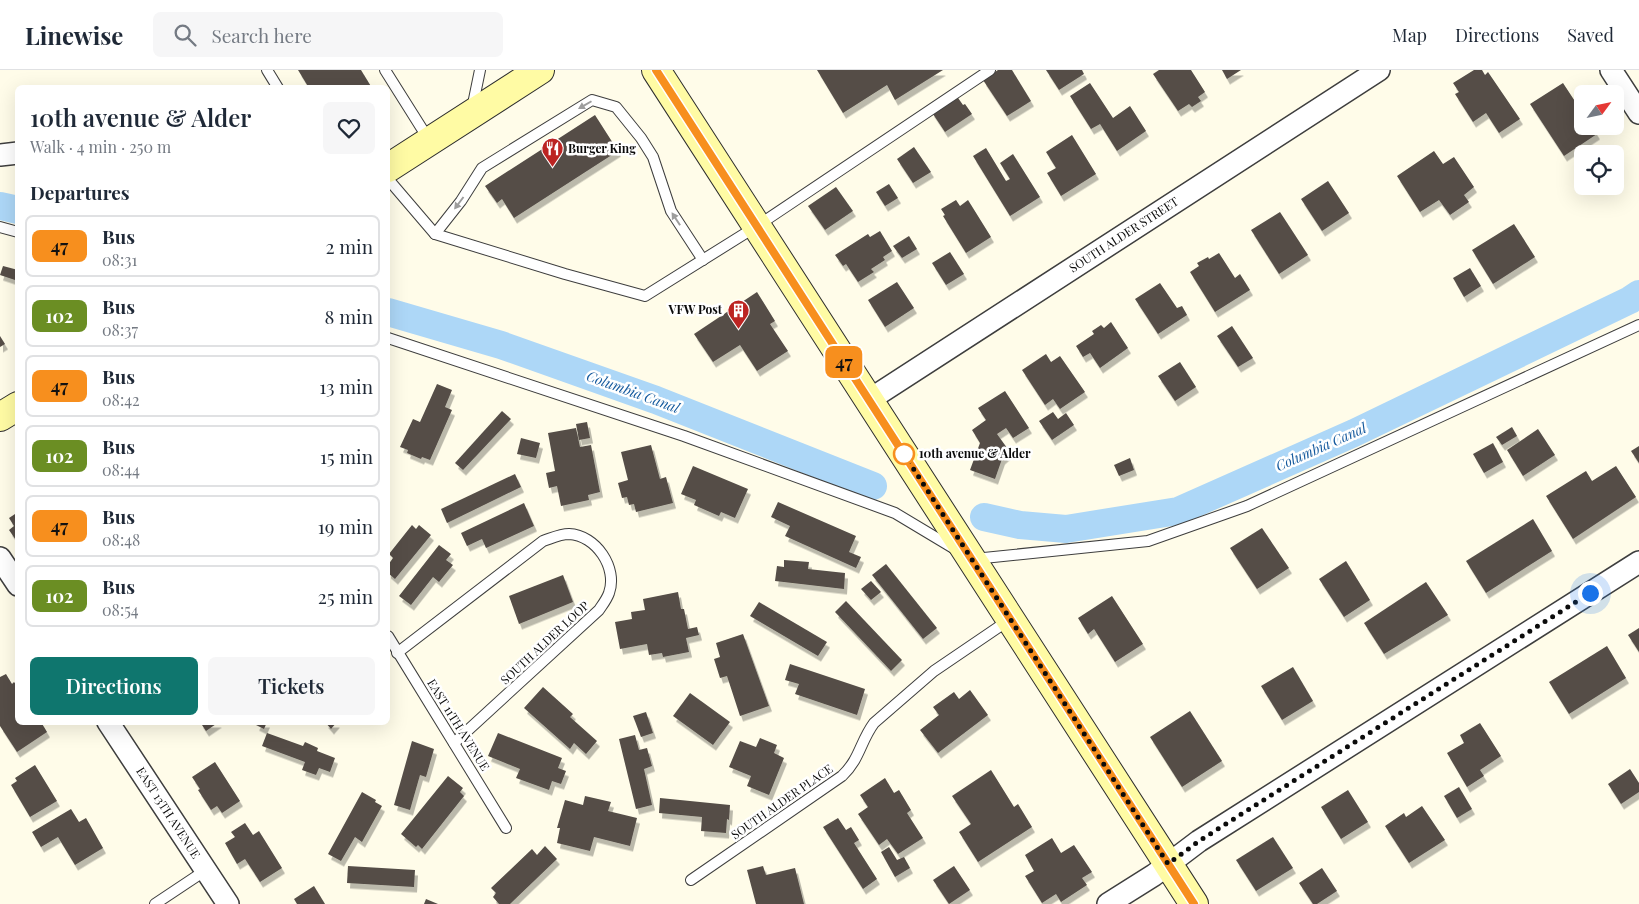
<!DOCTYPE html>
<meta charset="utf-8">
<style>
:root{--surface:#fff;--page:#f6f6f7;--text:#1f2937;--muted:#747a83;--line:#e0e1e3;--accent:#0f766e}
body{margin:0;font-family:"Playfair Display",serif;background:var(--page);color:var(--text);height:100vh;display:flex;flex-direction:column;font-size:19px;white-space:nowrap}
*{box-sizing:border-box;margin:0}
p{font-size:16px;color:var(--muted)}
.icon{flex:none;width:28px;height:28px;fill:none;stroke:currentColor;stroke-width:2;stroke-linecap:round;stroke-linejoin:round}
.map{position:relative;flex:1;overflow:hidden}
.side{position:absolute;left:15px;top:15px;width:375px;height:640px;display:flex;flex-direction:column;background:var(--surface);border-radius:8px;box-shadow:0 5px 20px #0002}
.side>*{flex:none}
.badge{padding:0 10px;border-radius:8px;font-size:18px;line-height:32px}
.needle{width:32px;rotate:57deg}
.buttons{position:absolute;left:1574px;top:15px;display:grid;gap:10px}
.buttons a{display:grid;place-items:center;width:50px;height:50px;border-radius:8px;background:var(--surface);box-shadow:0 5px 20px #0002;font-size:25px}
.you{position:absolute;width:25px;height:25px;margin:-12px;border:4px solid #fff;border-radius:50%;background:#1a73e8;box-shadow:0 0 0 8px #1a73e833}
.map>.badge{position:absolute;translate:-50% -50%;box-shadow:0 0 0 2px #fff}
h2{padding:0 15px;font-size:19px;line-height:45px}
.round{display:grid;place-items:center;flex:none;width:52px;height:52px;border-radius:8px;background:var(--page)}
.headline{display:flex;align-items:center;justify-content:space-between;height:85px;padding:0 15px}
h1{font-size:24px;font-weight:600;line-height:38px}
.primary-button{display:flex;gap:10px;margin-top:auto;padding:10px 15px}
.primary-button a{flex:1;height:58px;border-radius:8px;background:var(--accent);color:#fff;font-size:20px;font-weight:600;line-height:58px;text-align:center}
.primary-button a+a{background:var(--page);color:var(--text)}
ul{padding:0;list-style:none}
li{display:flex;align-items:center;gap:15px;height:62px;margin:0 10px 8px;padding:0 5px;border:2px solid var(--line);border-radius:8px}
li div{flex:1}
li b{display:block;font-size:19px}
li em{font-style:normal}
li .badge{min-width:55px;font-weight:700;text-align:center}
header{display:flex;align-items:center;gap:30px;box-sizing:border-box;height:70px;padding:0 25px;background:var(--surface);border-bottom:1px solid var(--line)}
header strong{font-size:24px}
nav{display:flex;gap:28px;margin-inline-start:auto;font-size:18px}
.search{width:350px;height:45px;background:var(--page);display:flex;align-items:center;gap:12px;box-sizing:border-box;padding:0 18px;border-radius:8px;color:var(--muted);font-size:19px}
.map>svg:first-child{display:block}
.lines{fill:none;stroke-linecap:round;stroke-linejoin:round}
.canal{stroke:#add7f7;stroke-width:28}
.building{fill:#544d47;filter:url(#shadow)}
.lane-casing{stroke:#3e3e3e;stroke-width:12}
.street-casing{stroke:#3e3e3e;stroke-width:24}
.secondary-casing{stroke:#2d2d2d;stroke-width:30}
.lane{stroke:#fff;stroke-width:10}
.street{stroke:#fff;stroke-width:21}
.secondary{stroke:#fffba4;stroke-width:28}
.oneway{fill:#9d9d9d}
.line-casing{stroke:#fff;stroke-width:11}
.line{stroke:#f78f1e;stroke-width:8}
.walk{stroke:#0b0b0b;stroke-width:5;stroke-dasharray:0 9}
.stop-dot{fill:#fff;stroke:#f78f1e;stroke-width:2.5}
.labels{text-anchor:middle;stroke-width:5;stroke-linejoin:round;paint-order:stroke}
.poi-label{font-size:12px;font-weight:bold;fill:#0b0b0b;stroke:#fff;text-anchor:start}
.street-label{font-size:12px;fill:#0b0b0b;stroke:#fff}
.stop-label{font-size:12px;font-weight:bold;fill:#0b0b0b;stroke:#fff;text-anchor:start}
.water-label{font-size:14px;font-style:italic;fill:#14599d;stroke:#fff}
</style>
<header>
<strong>Linewise</strong>
<div class="search"><svg class="icon" aria-label="search" viewBox="0 0 24 24"><circle cx="10" cy="10" r="6"/><path d="M15 15l6 6"/></svg>Search here</div>
<nav><a>Map</a><a>Directions</a><a>Saved</a></nav>
</header>
<div class="map">
<svg width="1639" height="834" viewBox="0 0 1639 834">
<defs>
<filter id="shadow"><feDropShadow dx="3" dy="5.5" stdDeviation="0" flood-color="#0004"/></filter>
</defs>
<rect width="100%" height="100%" fill="#fffce9"/>
<g class="lines">
<!-- canal -->
<g class="canal">
<polyline points="0,136 18,140"/>
<polyline points="388,242 501,275 656,330 873,416"/>
<polyline points="984,447 1020,455 1066,459 1178,441 1354,363 1630,230 1639,224"/>
</g>
</g>
<!-- building -->
<g class="building">
<polygon points="298,0 361,0 372,18 309,18"/>
<polygon points="817,0 943,0 895,30 887,15 843,43"/>
<polygon points="998,0 1012,0 1031,31 1007,46 983,10"/>
<polygon points="1046,0 1082,0 1084,4 1059,20"/>
<polygon points="1159,0 1191,0 1205,22 1198,27 1201,31 1192,37 1189,34 1178,41 1153,4"/>
<polygon points="1222,0 1241,0 1227,9"/>
<polygon points="1474,0 1482,0 1485,5 1488,2 1520,49 1499,63 1486,43 1473,52 1455,24 1459,22 1453,13"/>
<polygon points="1090,13 1113,48 1130,36 1146,61 1117,81 1100,54 1091,59 1070,26"/>
<polygon points="1563,13 1582,42 1582,56 1592,56 1597,64 1564,86 1530,34"/>
<polygon points="956,25 963,35 965,34 972,44 945,62 931,41"/>
<polygon points="595,45 618,81 514,148 502,129 497,133 485,116"/>
<polygon points="1072,65 1096,104 1061,126 1047,103 1056,98 1046,82"/>
<polygon points="914,77 931,102 913,113 897,89"/>
<polygon points="986,78 1006,111 1010,109 1000,93 1013,84 1040,127 1010,146 973,86"/>
<polygon points="1434,81 1443,94 1454,87 1474,117 1464,125 1469,132 1450,145 1439,130 1420,142 1397,106"/>
<polygon points="1328,111 1349,143 1322,161 1301,129"/>
<polygon points="889,114 898,128 885,136 876,122"/>
<polygon points="836,117 853,141 825,160 808,136"/>
<polygon points="956,130 960,136 968,130 991,167 966,183 943,146 945,145 941,139"/>
<polygon points="1280,142 1308,185 1279,204 1251,160"/>
<polygon points="1514,154 1535,187 1493,214 1472,180"/>
<polygon points="880,161 892,181 883,187 885,190 871,199 874,202 858,212 846,194 843,196 835,185 868,164 870,167"/>
<polygon points="909,166 917,179 902,188 893,176"/>
<polygon points="950,182 964,204 946,215 932,193"/>
<polygon points="1219,183 1235,208 1240,204 1250,220 1215,242 1190,202 1199,196 1197,193 1208,187 1209,189"/>
<polygon points="3,196 18,200 18,211 0,205"/>
<polygon points="1470,198 1481,216 1464,227 1453,208"/>
<polygon points="897,212 914,238 885,257 868,230"/>
<polygon points="1160,213 1177,238 1182,236 1187,245 1158,264 1135,229"/>
<polygon points="757,222 775,251 770,254 788,281 757,301 740,275 713,292 694,264"/>
<polygon points="1111,252 1128,278 1100,298 1090,283 1083,287 1076,276 1094,264 1092,261 1101,255 1104,258"/>
<polygon points="1232,256 1253,288 1238,297 1217,266"/>
<polygon points="0,266 5,274 0,277"/>
<polygon points="1046,284 1051,292 1060,286 1085,322 1060,339 1053,329 1045,335 1022,300"/>
<polygon points="1180,292 1196,317 1175,331 1158,306"/>
<polygon points="437,314 452,320 445,337 452,340 430,390 422,387 421,389 407,383 408,380 400,377 413,349 420,352"/>
<polygon points="1005,321 1029,358 1013,368 1006,358 997,364 1010,382 1002,389 995,409 970,400 980,373 972,360 986,350 978,338"/>
<polygon points="502,341 511,349 463,400 455,393"/>
<polygon points="1053,342 1058,349 1066,343 1074,355 1052,370 1039,351"/>
<polygon points="587,352 590,368 579,370 576,354"/>
<polygon points="1512,357 1517,366 1502,375 1496,367"/>
<polygon points="576,358 580,377 591,375 600,422 588,425 589,430 561,436 557,416 549,418 546,403 555,401 548,363"/>
<polygon points="1538,359 1555,385 1523,406 1507,380"/>
<polygon points="521,368 540,373 536,388 517,384"/>
<polygon points="1493,373 1503,392 1484,403 1473,384"/>
<polygon points="651,375 660,409 666,407 673,433 636,442 634,434 629,435 627,427 622,428 618,413 628,410 621,382"/>
<polygon points="1639,376 1639,393 1631,381"/>
<polygon points="1130,388 1134,400 1119,406 1114,395"/>
<polygon points="693,396 748,419 735,448 721,442 719,446 694,435 696,430 681,424"/>
<polygon points="1616,396 1636,427 1573,469 1546,426 1586,401 1592,411"/>
<polygon points="515,404 521,417 447,453 441,439"/>
<polygon points="778,432 856,466 849,482 861,487 856,498 785,466 790,456 771,447"/>
<polygon points="524,433 534,456 486,478 482,469 467,476 461,463"/>
<polygon points="18,442 18,473 9,460 14,456 9,448"/>
<polygon points="1533,449 1552,481 1486,523 1466,491"/>
<polygon points="412,455 416,459 419,455 431,465 395,509 388,503 388,495 393,488 389,484"/>
<polygon points="1262,458 1289,498 1257,519 1230,478"/>
<polygon points="439,475 451,484 446,490 453,495 439,512 433,507 411,535 399,526"/>
<polygon points="784,490 809,492 808,499 845,503 844,519 775,511 777,496 784,497"/>
<polygon points="1346,491 1370,530 1344,547 1319,509"/>
<polygon points="886,494 937,558 923,569 872,505"/>
<polygon points="563,505 573,532 519,554 509,526"/>
<polygon points="871,511 881,522 871,530 861,519"/>
<polygon points="1426,512 1448,545 1384,584 1364,553"/>
<polygon points="678,522 681,539 684,539 688,559 697,557 699,565 686,568 689,582 663,587 662,583 649,585 647,574 620,579 615,552 632,549 631,542 645,540 643,529"/>
<polygon points="1112,526 1143,574 1115,592 1094,559 1088,564 1078,548"/>
<polygon points="846,531 902,590 891,601 835,542"/>
<polygon points="759,532 827,572 818,586 750,546"/>
<polygon points="1639,558 1639,582 1628,565"/>
<polygon points="743,564 769,636 740,646 727,606 720,608 714,589 720,587 716,573"/>
<polygon points="1607,576 1626,608 1569,644 1549,612"/>
<polygon points="790,594 865,619 857,645 795,624 799,614 785,610"/>
<polygon points="1293,597 1313,631 1282,650 1261,616"/>
<polygon points="6,604 12,614 14,612 18,617 18,652 41,652 47,662 17,682 0,656 0,607"/>
<polygon points="543,617 573,644 570,647 597,671 586,684 574,673 570,679 524,638"/>
<polygon points="970,620 988,645 938,683 920,660 939,645 933,637 954,622 959,629"/>
<polygon points="690,623 730,652 713,675 673,646"/>
<polygon points="1190,641 1222,691 1182,717 1150,667"/>
<polygon points="646,642 653,663 641,667 633,646"/>
<polygon points="200,652 219,652 206,661"/>
<polygon points="258,652 267,652 264,659 256,655"/>
<polygon points="325,652 337,652 331,659"/>
<polygon points="1480,653 1501,686 1480,700 1484,706 1467,717 1447,683 1464,673 1460,665"/>
<polygon points="267,663 303,676 305,672 318,678 317,681 335,688 330,702 319,698 316,705 302,700 305,692 262,676"/>
<polygon points="498,663 562,688 558,698 566,701 561,714 552,711 549,720 516,708 520,699 488,686"/>
<polygon points="635,665 639,680 647,678 652,696 644,699 652,735 636,739 619,669"/>
<polygon points="760,668 777,675 774,683 784,688 769,725 747,716 751,706 729,697 740,671 756,677"/>
<polygon points="412,671 434,679 426,707 420,705 410,740 394,735"/>
<polygon points="215,692 240,731 222,743 217,736 211,740 198,720 200,719 192,707"/>
<polygon points="35,695 57,731 30,747 11,715 17,711 15,708"/>
<polygon points="1630,699 1639,713 1639,722 1621,734 1608,714"/>
<polygon points="991,700 1014,737 1018,734 1032,757 978,792 959,762 971,754 952,726"/>
<polygon points="448,706 463,718 460,722 464,726 422,779 418,775 416,777 401,764"/>
<polygon points="885,708 894,723 899,720 911,740 907,743 923,768 898,784 887,769 879,775 858,744 868,737 860,725"/>
<polygon points="1459,717 1472,739 1457,748 1444,726"/>
<polygon points="1348,720 1368,752 1341,769 1321,737"/>
<polygon points="362,722 376,730 375,732 382,736 362,772 355,767 341,791 328,784"/>
<polygon points="585,726 611,732 608,741 637,748 630,776 594,767 590,781 557,773 560,758 557,758 565,730 583,735"/>
<polygon points="660,728 730,735 729,750 727,749 726,763 701,761 702,747 659,743"/>
<polygon points="1422,736 1445,770 1409,793 1385,756 1404,743 1406,747"/>
<polygon points="71,739 79,752 86,748 103,778 75,795 58,767 41,777 32,762"/>
<polygon points="838,748 846,760 851,757 859,770 854,773 877,809 863,819 823,757"/>
<polygon points="245,753 253,765 259,761 282,798 260,812 245,789 237,794 225,773 235,767 231,762"/>
<polygon points="1273,767 1293,798 1256,821 1236,790"/>
<polygon points="1052,768 1061,783 1074,775 1092,802 1082,808 1087,815 1061,832 1056,824 1042,833 1025,806 1034,801 1025,785"/>
<polygon points="545,776 557,789 510,834 499,834 493,827 496,823 491,818 532,779 537,785"/>
<polygon points="889,777 897,790 904,787 910,798 895,807 881,782"/>
<polygon points="348,796 415,800 414,817 347,813"/>
<polygon points="763,796 766,805 795,798 804,834 756,834 747,800"/>
<polygon points="954,796 970,820 949,834 933,810"/>
<polygon points="1322,798 1337,821 1317,834 1313,834 1299,813"/>
<polygon points="314,816 325,834 297,834 294,829"/>
<polygon points="426,829 438,834 424,834"/>
</g>
<g class="lines">
<defs>
<g id="lane">
<polyline points="267,0 278,18"/>
<polyline points="385,0 429,70"/>
<polyline points="472,39 480,0"/>
<polyline points="388,109 435,164 565,204 645,226 757,156 990,0"/>
<polyline points="0,157 18,162"/>
<polyline points="435,164 461,131 482,98 592,30 616,37 641,68 653,87 671,141 703,190"/>
<polyline points="388,268 684,366 895,443 955,479"/>
<polyline points="974,489 1148,471 1247,436 1639,255"/>
<polyline points="388,566 506,758"/>
<path d="M397 583 543 471C552 468 560 464 569 464 596 465 618 498 609 523 607 529 603 534 599 540L454 673"/>
<path d="M691 810 842 706C860 689 860 672 874 653L934 601 1009 550"/>
<polyline points="155,834 206,800"/>
</g>
<g id="street">
<polyline points="1611,0 1639,43"/>
<polyline points="0,85 18,83"/>
<polyline points="869,330 1379,0"/>
<polyline points="0,488 18,515"/>
<polyline points="108,652 228,834"/>
<polyline points="1108,834 1154,805 1199,771 1639,492"/>
</g>
<g id="secondary">
<polyline points="656,0 1194,834"/>
<polyline points="388,98 540,0"/>
<polyline points="0,347 18,336"/>
</g>
</defs>
<!-- lane casing -->
<use href="#lane" class="lane-casing"/>
<!-- street casing -->
<use href="#street" class="street-casing"/>
<!-- secondary casing -->
<use href="#secondary" class="secondary-casing"/>
<!-- lane -->
<use href="#lane" class="lane"/>
<!-- street -->
<use href="#street" class="street"/>
<!-- secondary -->
<use href="#secondary" class="secondary"/>
</g>
<!-- one-way arrows -->
<defs><path id="oneway-solid" d="M-6-.8H1V-3.2L6.5 0L1 3.2V.8H-6Z" transform="scale(1.25)"/></defs>
<g class="oneway">
<use href="#oneway-solid" transform="translate(585 35) rotate(150)"/>
<use href="#oneway-solid" transform="translate(459 133) rotate(127)"/>
<use href="#oneway-solid" transform="translate(676 149) rotate(-123)"/>
</g>
<g class="lines">
<defs>
<polyline id="line" points="656,0 1194,834"/>
</defs>
<!-- line casing -->
<use href="#line" class="line-casing"/>
<!-- line -->
<use href="#line" class="line"/>
<!-- walk -->
<polyline class="walk" points="904,384 1168,794 1199,771 1590,523"/>
</g>
<!-- icons -->
<defs>
<symbol id="restaurant-pin" viewBox="-11 -11 22 30"><path d="M0 17L-7.5 6A9.5 9.5 0 1 1 7.5 6Z" fill="#bc2422" stroke="#fff"/><path d="M-5-6h1v4h1v-4h1v4h1v-4h1v5L-1.5 .5V6h-2V.5L-5-1ZM5-6V6H3V1.5H1.5Q1.5-4 5-6Z" fill="#fff"/></symbol>
<symbol id="building-pin" viewBox="-11 -11 22 30"><path d="M0 17L-7.5 6A9.5 9.5 0 1 1 7.5 6Z" fill="#bc2422" stroke="#fff"/><path d="M-4-6H4V6H1V3H-1V6H-4ZM-2.5-4.3h1.7v1.8h-1.7ZM.8-4.3h1.7v1.8H.8ZM-2.5-1h1.7V.8h-1.7ZM.8-1h1.7V.8H.8Z" fill="#fff"/></symbol>
</defs>
<g fill-rule="evenodd">
<use href="#restaurant-pin" x="540" y="66" width="25" height="34"/>
<use href="#building-pin" x="726" y="228" width="25" height="34"/>
</g>
<!-- markers -->
<circle class="stop-dot" cx="904" cy="384" r="10"/>
<g class="labels">
<!-- poi labels -->
<g class="poi-label">
<text x="568" y="83">Burger King</text>
<text x="722" y="244" text-anchor="end">VFW Post</text>
</g>
<!-- street labels -->
<g class="street-label">
<text transform="translate(1124 165) rotate(-33)" y="4">SOUTH ALDER STREET</text>
<text transform="translate(545 573) rotate(-43)" y="4">SOUTH ALDER LOOP</text>
<text transform="translate(458 655) rotate(58)" y="4">EAST 11TH AVENUE</text>
<text transform="translate(782 732) rotate(-35)" y="4">SOUTH ALDER PLACE</text>
<text transform="translate(168 743) rotate(57)" y="4">EAST 13TH AVENUE</text>
</g>
<!-- stop labels -->
<g class="stop-label">
<text x="919" y="388">10th avenue &amp; Alder</text>
</g>
<!-- water labels -->
<g class="water-label">
<text transform="translate(633 322) rotate(20)" y="5">Columbia Canal</text>
<text transform="translate(1321 377) rotate(-24)" y="5">Columbia Canal</text>
</g>
</g>
</svg>
<div class="buttons">
<a><svg class="needle" viewBox="-14 -14 28 28"><path d="M0-13l5 13h-10z" fill="#e53935"/><path d="M0 13l5-13h-10z" fill="#747a83"/></svg></a>
<a><svg class="icon" aria-label="locate" viewBox="0 0 24 24"><circle cx="12" cy="12" r="6"/><path d="M12 2v4M12 18v4M2 12h4M18 12h4"/></svg></a>
</div>
<div class="you" style="left:1590px;top:523px"></div>
<b class="badge" style="left:844px;top:292px;background:#f78f1e;color:#111">47</b>
<section class="side">
<div class="headline"><div><h1>10th avenue &amp; Alder</h1><p>Walk · 4 min · 250 m</p></div><a class="round"><svg class="icon" aria-label="heart" viewBox="0 0 24 24"><path d="M12 20l-8-8c-3-5 5-10 8-4 3-6 11-1 8 4z"/></svg></a></div>
<h2>Departures</h2>
<ul>
<li><span class="badge" style="background:#f78f1e;color:#111">47</span><div><b>Bus</b><p>08:31</p></div><em>2 min</em></li>
<li><span class="badge" style="background:#6b8e23;color:#fff">102</span><div><b>Bus</b><p>08:37</p></div><em>8 min</em></li>
<li><span class="badge" style="background:#f78f1e;color:#111">47</span><div><b>Bus</b><p>08:42</p></div><em>13 min</em></li>
<li><span class="badge" style="background:#6b8e23;color:#fff">102</span><div><b>Bus</b><p>08:44</p></div><em>15 min</em></li>
<li><span class="badge" style="background:#f78f1e;color:#111">47</span><div><b>Bus</b><p>08:48</p></div><em>19 min</em></li>
<li><span class="badge" style="background:#6b8e23;color:#fff">102</span><div><b>Bus</b><p>08:54</p></div><em>25 min</em></li>
</ul>
<div class="primary-button"><a>Directions</a><a>Tickets</a></div>
</section>
</div>
